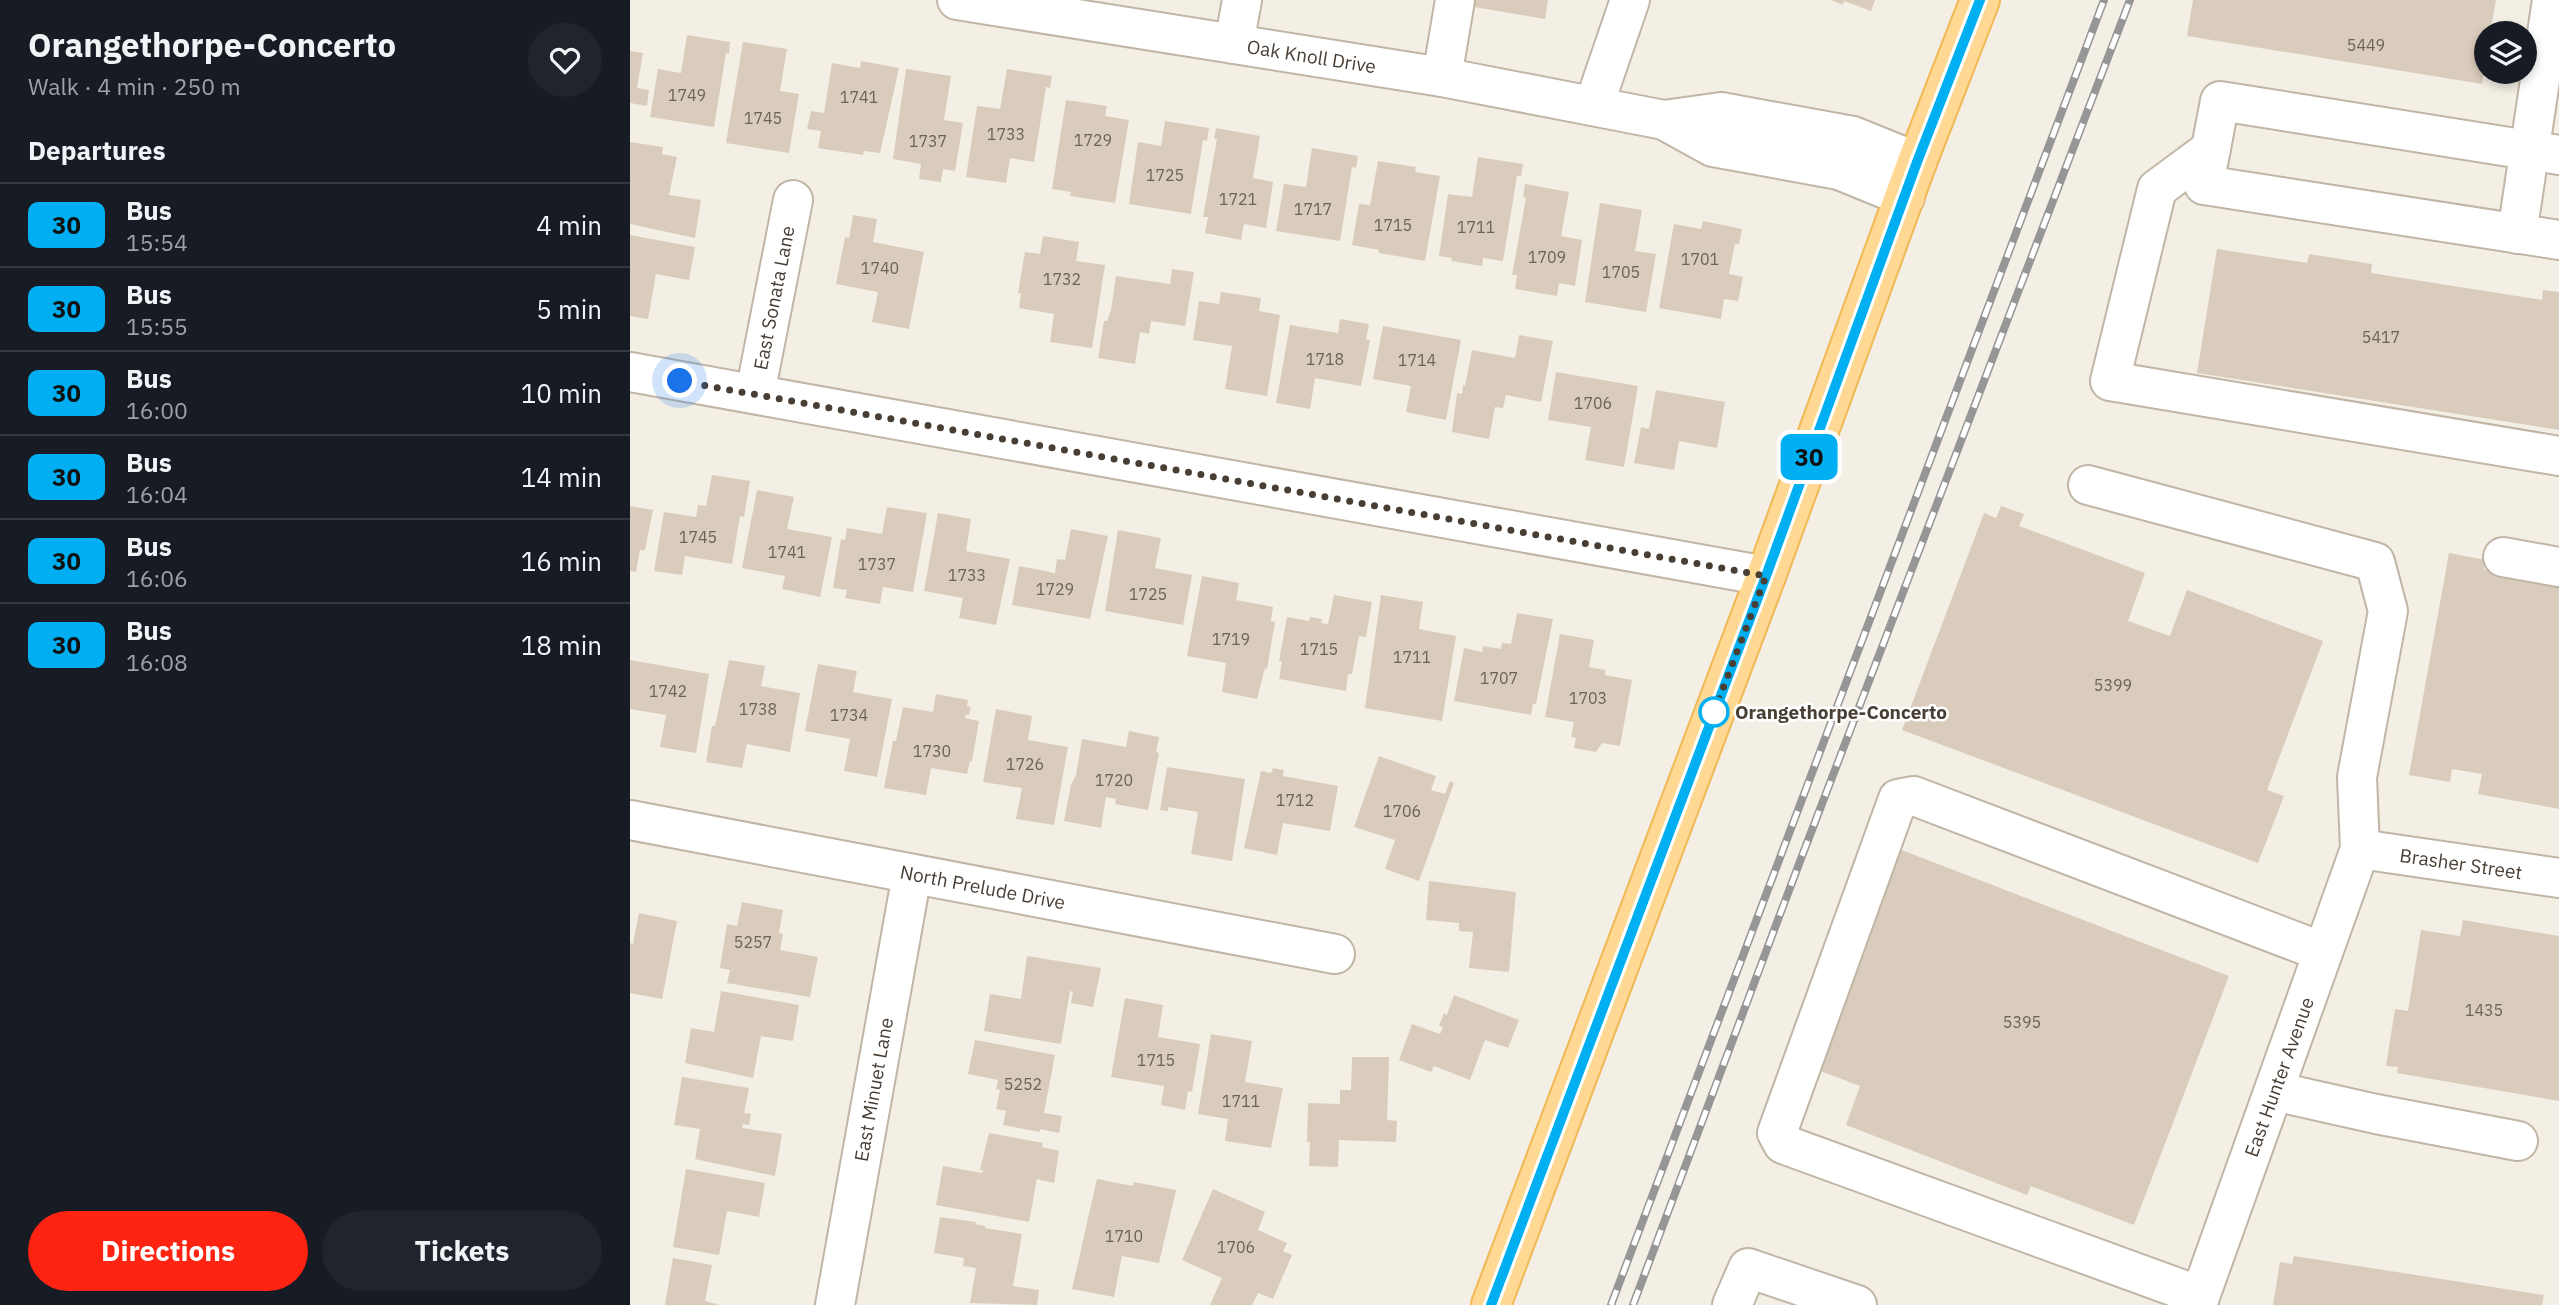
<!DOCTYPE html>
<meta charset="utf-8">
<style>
:root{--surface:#171b24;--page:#20242c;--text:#f1f3f6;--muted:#9ea1a6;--line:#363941;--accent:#ff2411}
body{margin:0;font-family:"IBM Plex Sans",sans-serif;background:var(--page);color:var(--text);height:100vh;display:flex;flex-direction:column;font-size:26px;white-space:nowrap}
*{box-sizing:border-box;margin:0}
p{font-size:23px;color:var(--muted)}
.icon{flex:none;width:38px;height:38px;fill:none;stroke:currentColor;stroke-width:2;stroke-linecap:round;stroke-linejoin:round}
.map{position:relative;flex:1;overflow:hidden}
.drawer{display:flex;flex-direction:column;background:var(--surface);width:630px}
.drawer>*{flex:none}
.badge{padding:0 14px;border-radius:10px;font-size:24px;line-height:46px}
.controls{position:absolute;left:1844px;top:21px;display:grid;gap:14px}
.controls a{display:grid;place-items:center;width:63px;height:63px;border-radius:50%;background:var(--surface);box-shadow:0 4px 10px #0003;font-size:35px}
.you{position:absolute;width:35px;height:35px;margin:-18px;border:5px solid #fff;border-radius:50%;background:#1a73e8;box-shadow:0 0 0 10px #1a73e833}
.map>.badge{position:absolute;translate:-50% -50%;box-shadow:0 0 0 4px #fff}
h2{padding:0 28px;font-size:26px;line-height:63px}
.round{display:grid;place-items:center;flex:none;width:74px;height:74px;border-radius:37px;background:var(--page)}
.overview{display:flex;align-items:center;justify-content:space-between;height:119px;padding:0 28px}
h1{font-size:33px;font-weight:700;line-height:52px}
.cta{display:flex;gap:14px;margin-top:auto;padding:14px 28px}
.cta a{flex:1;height:80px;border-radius:42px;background:var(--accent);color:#fff;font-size:28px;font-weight:700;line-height:80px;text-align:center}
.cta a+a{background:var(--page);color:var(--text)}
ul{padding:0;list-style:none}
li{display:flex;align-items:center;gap:21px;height:84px;padding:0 28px;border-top:2px solid var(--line)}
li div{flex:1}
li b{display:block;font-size:26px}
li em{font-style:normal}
li .badge{min-width:77px;font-weight:700;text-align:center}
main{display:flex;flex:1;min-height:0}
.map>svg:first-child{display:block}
.building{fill:#daccbc}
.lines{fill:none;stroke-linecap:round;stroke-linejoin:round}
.minor-casing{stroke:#c1b6a6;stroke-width:42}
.major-casing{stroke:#f1b856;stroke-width:42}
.minor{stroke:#fff;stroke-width:38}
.major{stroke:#ffd993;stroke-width:38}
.rail-casing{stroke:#969696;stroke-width:8}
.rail{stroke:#fff;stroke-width:5;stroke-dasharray:16;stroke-linecap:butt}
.line-casing{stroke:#fff;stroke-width:16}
.line{stroke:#00aff2;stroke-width:10}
.walk{stroke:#483e34;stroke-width:7;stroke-dasharray:0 12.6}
.stop-dot{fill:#fff;stroke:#00aff2;stroke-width:3.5}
.labels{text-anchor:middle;stroke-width:5;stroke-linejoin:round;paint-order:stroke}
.number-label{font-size:16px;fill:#6c6256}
.street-label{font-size:19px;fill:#483e34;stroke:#fff}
.stop-label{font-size:19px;font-weight:bold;fill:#483e34;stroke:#fff;text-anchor:start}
</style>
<main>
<section class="drawer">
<div class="overview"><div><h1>Orangethorpe-Concerto</h1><p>Walk · 4 min · 250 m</p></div><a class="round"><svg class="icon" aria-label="heart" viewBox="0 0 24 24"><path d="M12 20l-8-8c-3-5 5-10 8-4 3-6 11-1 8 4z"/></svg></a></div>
<h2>Departures</h2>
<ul>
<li><span class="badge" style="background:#00aff2;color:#111">30</span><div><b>Bus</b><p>15:54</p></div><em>4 min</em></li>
<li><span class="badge" style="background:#00aff2;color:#111">30</span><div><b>Bus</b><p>15:55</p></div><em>5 min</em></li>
<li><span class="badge" style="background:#00aff2;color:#111">30</span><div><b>Bus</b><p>16:00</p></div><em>10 min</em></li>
<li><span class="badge" style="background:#00aff2;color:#111">30</span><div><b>Bus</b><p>16:04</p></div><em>14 min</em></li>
<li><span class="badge" style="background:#00aff2;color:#111">30</span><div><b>Bus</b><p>16:06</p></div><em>16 min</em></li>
<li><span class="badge" style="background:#00aff2;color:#111">30</span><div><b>Bus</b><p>16:08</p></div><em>18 min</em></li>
</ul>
<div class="cta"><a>Directions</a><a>Tickets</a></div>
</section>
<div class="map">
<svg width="1929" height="1305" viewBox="0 0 1929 1305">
<rect width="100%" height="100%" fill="#f4efe5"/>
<!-- building -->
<g class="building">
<polygon points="845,0 918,0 915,19 844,7"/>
<polygon points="1201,0 1245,0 1241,11 1214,1 1213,5"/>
<polygon points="1563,0 1866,0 1860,33 1857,33 1857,55 1852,84 1557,36"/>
<polygon points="57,35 100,42 99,54 96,53 84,127 20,117 28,69 51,73"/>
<polygon points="113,42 157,49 150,91 169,94 159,153 96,143"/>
<polygon points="0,51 13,53 7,88 19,90 17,106 0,103"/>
<polygon points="231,61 269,68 250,153 234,151 233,155 188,148 191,131 177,129 181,111 194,113 202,63 230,68"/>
<polygon points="276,69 321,76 314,120 333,123 325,171 313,169 311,182 289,179 291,164 263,159"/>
<polygon points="377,69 422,76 420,88 416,87 404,162 380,158 376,183 336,177 347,106 370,109"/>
<polygon points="436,100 477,106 475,116 499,120 485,203 440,196 441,192 422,189"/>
<polygon points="535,121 579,128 577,141 573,140 561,214 499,204 508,142 531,146"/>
<polygon points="586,128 630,136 623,178 643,182 636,228 614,224 611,240 575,233 578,217 573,217 587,139 584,139"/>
<polygon points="0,142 33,147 32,154 47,157 39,195 71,200 65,238 0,224"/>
<polygon points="682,148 728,156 726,168 722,167 710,241 646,231 654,184 676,187"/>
<polygon points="848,157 893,164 891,176 887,176 873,261 853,258 852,266 821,261 822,258 809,256 818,194 842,197"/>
<polygon points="748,161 786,167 785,172 810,176 795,261 749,253 749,250 722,245 729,204 740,205"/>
<polygon points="895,184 939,192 931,236 952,240 945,286 929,283 927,296 885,289 887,275 882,275 896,198 893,197"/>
<polygon points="970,203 1012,210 1005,251 1026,254 1016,312 955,302"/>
<polygon points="223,215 247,219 243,242 294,252 279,329 242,322 248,292 206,284 215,237 219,238"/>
<polygon points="1073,221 1112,229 1109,244 1105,244 1099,274 1113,277 1108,301 1094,299 1091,319 1029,308 1044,224 1071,229"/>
<polygon points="0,235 65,247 59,280 26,274 18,319 0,316"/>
<polygon points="413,236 449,242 446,261 475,265 462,348 420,342 424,314 389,308 391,293 388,293 395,252 410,254"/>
<polygon points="1587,249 1677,263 1679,254 1742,264 1741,273 1912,300 1913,290 1929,292 1929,430 1567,373"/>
<polygon points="542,269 564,272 555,326 521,321 519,334 510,332 505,364 468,358 474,321 477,321 481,310 486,276 540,284"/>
<polygon points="591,292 631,298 629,311 650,315 637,396 595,389 602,346 563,340 569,301 589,304"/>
<polygon points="710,319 739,324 736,339 740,340 731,386 685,378 680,409 646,403 660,325 708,333"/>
<polygon points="753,326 831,340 816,420 776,412 781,386 743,379"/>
<polygon points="889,335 923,341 911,402 876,395 873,408 865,407 859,439 822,432 827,393 832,394 833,385 835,386 842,350 885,358"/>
<polygon points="926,372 1008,386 994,467 955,460 961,427 918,420"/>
<polygon points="1026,390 1095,402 1087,448 1049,441 1044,470 1004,463 1011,427 1019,429"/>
<polygon points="82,475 120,481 114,517 110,516 102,564 55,556 52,575 24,571 34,512 66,517 68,505 76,506"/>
<polygon points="127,490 164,497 157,529 202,537 190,597 152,589 155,576 112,568"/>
<polygon points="0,506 23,510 15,550 10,550 6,572 0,571"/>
<polygon points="1371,506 1394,514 1389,526 1515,573 1498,621 1540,636 1557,590 1693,641 1637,790 1654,796 1628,863 1272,730 1354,513 1366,518"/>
<polygon points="257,507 297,513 283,592 253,587 250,604 215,598 217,590 203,588 211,539 215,540 217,528 252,534"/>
<polygon points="308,513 341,519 336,551 380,559 366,625 329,618 333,598 294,591"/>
<polygon points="441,529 478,536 460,619 382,605 389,566 425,573 427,559 435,560"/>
<polygon points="488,530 531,538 525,568 562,575 553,625 475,611"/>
<polygon points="1819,553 1856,560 1854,570 1929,584 1929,809 1848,794 1852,774 1822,769 1820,782 1779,775"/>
<polygon points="572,576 609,583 606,600 643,607 641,621 645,622 637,669 635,668 627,699 592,692 596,663 557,656"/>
<polygon points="704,595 742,602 736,637 729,636 722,674 718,674 716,691 649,679 652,661 649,661 657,617 679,621 680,617 692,619 691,623 698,624"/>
<polygon points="751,595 793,602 789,629 826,636 812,721 735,708"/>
<polygon points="887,613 923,619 906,704 903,704 901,715 824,701 834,648 852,652 853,646 871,649 872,643 881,644"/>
<polygon points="930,634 964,640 959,667 975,670 975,675 1002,680 990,746 972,743 966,752 944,748 946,738 941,737 944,722 915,717"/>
<polygon points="0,660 79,674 66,753 30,747 36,715 0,709"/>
<polygon points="99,660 135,666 131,686 170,693 160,752 117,744 112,768 76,762 82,726 85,726"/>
<polygon points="188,664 227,671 223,692 262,699 247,777 214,771 220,739 175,731"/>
<polygon points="306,694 338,700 337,706 341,707 339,715 335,715 335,718 349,721 342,761 340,761 337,774 301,768 296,795 254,788 263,741 266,741 273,707 303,712"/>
<polygon points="366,709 402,716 398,740 438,747 424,825 386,819 392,788 353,782"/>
<polygon points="499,731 529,737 526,752 529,753 518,810 485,804 486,799 476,797 471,828 434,821 441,785 446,775 452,739 496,747"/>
<polygon points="749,756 806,776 801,790 815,794 820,781 824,783 789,881 755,869 765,840 724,827"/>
<polygon points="537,767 615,779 602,861 561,854 568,812 538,807 538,811 530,810"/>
<polygon points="643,768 654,770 653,776 708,786 700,831 653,823 647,855 614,848 631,771 641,773"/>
<polygon points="1269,849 1599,976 1504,1225 1401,1186 1397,1195 1216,1125 1230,1086 1185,1069"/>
<polygon points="799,881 886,892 879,972 839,968 843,932 829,931 829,923 796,920"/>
<polygon points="112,902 153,910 149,933 153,934 150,950 188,957 180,997 97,983 100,970 90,968 97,924 107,926"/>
<polygon points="9,913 47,921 32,999 0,993 0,943 3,944"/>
<polygon points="1833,920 1929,936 1929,1101 1767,1073 1768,1067 1756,1066 1765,1009 1778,1011 1791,930 1830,936"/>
<polygon points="397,956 471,968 463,1007 441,1003 443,992 440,991 431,1044 354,1031 360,994 391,999"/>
<polygon points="91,991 169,1005 163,1041 131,1036 123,1078 55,1063 61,1028 84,1032"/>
<polygon points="824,995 889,1020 878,1048 855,1040 840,1080 804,1066 801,1072 769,1060 782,1024 810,1034 813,1027 809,1026 814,1013 817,1015"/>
<polygon points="495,998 533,1005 528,1037 570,1044 562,1092 558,1091 555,1110 531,1105 534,1086 481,1077"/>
<polygon points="581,1034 622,1041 615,1082 653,1088 641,1148 595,1141 598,1119 568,1114"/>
<polygon points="345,1040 425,1055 414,1113 432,1116 429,1133 410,1129 410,1132 373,1125 376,1111 366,1109 370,1090 366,1089 368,1080 338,1074"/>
<polygon points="722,1057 759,1057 757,1120 767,1121 766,1142 709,1140 708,1167 679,1166 680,1142 677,1142 678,1103 710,1104 710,1090 721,1090"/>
<polygon points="52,1077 119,1088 114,1113 121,1114 119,1125 113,1124 112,1128 152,1134 145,1176 65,1159 70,1129 44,1125"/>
<polygon points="359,1133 413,1143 412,1147 429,1151 424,1183 407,1179 399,1222 306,1205 313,1166 352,1173 353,1170 350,1170"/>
<polygon points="56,1169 135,1183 129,1217 97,1211 89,1255 43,1247"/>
<polygon points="467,1179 503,1186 504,1182 546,1190 529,1263 492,1256 484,1297 442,1289"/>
<polygon points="583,1189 635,1212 628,1230 657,1243 653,1251 662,1255 643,1299 628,1293 622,1305 580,1305 592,1278 552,1260"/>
<polygon points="310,1217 346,1222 345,1224 355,1226 355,1228 392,1234 383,1286 409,1290 407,1305 340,1303 346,1268 333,1266 334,1258 304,1253"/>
<polygon points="1664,1256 1914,1295 1912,1305 1643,1305 1650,1262 1662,1264"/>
<polygon points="43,1258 82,1265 75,1301 90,1305 35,1305"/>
</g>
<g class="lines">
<defs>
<g id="minor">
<path id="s1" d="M327 0 812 77 1034 120 1083 147 1209 170 1275 197"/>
<polyline points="604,44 612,0"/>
<polyline points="812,77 825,0"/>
<polyline points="964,105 1000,0"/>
<polyline points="1034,120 1091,112 1223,136 1287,162"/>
<polyline points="1581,149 1527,189 1480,381 1929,456"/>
<polyline points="1929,155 1590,101 1574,185 1929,240"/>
<polyline points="1887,234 1922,0"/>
<polyline points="0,372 1136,576"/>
<path id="s2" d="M125 394 163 200"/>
<polyline points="1458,485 1745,562 1758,611 1727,777 1730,849 1567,1305"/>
<polyline points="1873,557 1929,567"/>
<path id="s3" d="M0 820 705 954"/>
<path id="s4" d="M1730 849 1929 878"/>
<polyline points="1644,1091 1746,1114 1888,1141"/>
<polyline points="1570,1296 1153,1144 1147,1133 1268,799 1284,796 1693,952"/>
<path id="s5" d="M205 1305 282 874"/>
<polyline points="1102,1305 1118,1268 1227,1305"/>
</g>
<polyline id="major" points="861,1305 1136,576 1287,162 1350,0"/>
</defs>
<!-- minor casing -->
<use href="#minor" class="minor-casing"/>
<!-- major casing -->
<use href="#major" class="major-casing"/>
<!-- minor -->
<use href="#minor" class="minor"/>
<!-- major -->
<use href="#major" class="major"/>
<defs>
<g id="rail">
<polyline points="981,1305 1474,0"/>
<polyline points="1003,1305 1172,856 1500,0"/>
</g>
</defs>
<!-- rail casing -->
<use href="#rail" class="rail-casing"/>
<!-- rail -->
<use href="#rail" class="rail"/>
</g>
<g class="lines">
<defs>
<polyline id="line" points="861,1305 1136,576 1287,162 1350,0"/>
</defs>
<!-- line casing -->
<use href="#line" class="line-casing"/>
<!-- line -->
<use href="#line" class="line"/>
<!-- walk -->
<polyline class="walk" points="50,381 1136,576 1084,712"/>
</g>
<!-- markers -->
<circle class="stop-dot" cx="1084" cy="712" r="14"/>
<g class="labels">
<!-- number labels -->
<g class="number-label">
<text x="1736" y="51">5449</text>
<text x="57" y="101">1749</text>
<text x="229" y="103">1741</text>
<text x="133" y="124">1745</text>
<text x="376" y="140">1733</text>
<text x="463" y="146">1729</text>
<text x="298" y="147">1737</text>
<text x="535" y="181">1725</text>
<text x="608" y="205">1721</text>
<text x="683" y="215">1717</text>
<text x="763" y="231">1715</text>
<text x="846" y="233">1711</text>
<text x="917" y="263">1709</text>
<text x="1070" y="265">1701</text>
<text x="250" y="274">1740</text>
<text x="991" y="278">1705</text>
<text x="432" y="285">1732</text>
<text x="1751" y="343">5417</text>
<text x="695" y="365">1718</text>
<text x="787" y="366">1714</text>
<text x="963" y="409">1706</text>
<text x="68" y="543">1745</text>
<text x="157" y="558">1741</text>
<text x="247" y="570">1737</text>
<text x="337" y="581">1733</text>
<text x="425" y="595">1729</text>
<text x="518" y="600">1725</text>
<text x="601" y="645">1719</text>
<text x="689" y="655">1715</text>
<text x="782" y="663">1711</text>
<text x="869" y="684">1707</text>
<text x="1483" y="691">5399</text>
<text x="38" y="697">1742</text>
<text x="958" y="704">1703</text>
<text x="128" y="715">1738</text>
<text x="219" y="721">1734</text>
<text x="302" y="757">1730</text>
<text x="395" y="770">1726</text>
<text x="484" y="786">1720</text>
<text x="665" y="806">1712</text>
<text x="772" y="817">1706</text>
<text x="123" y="948">5257</text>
<text x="1854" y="1016">1435</text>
<text x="1392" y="1028">5395</text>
<text x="526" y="1066">1715</text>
<text x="393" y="1090">5252</text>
<text x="611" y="1107">1711</text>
<text x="494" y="1242">1710</text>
<text x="606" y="1253">1706</text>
</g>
<!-- street labels -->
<g class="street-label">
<text dy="7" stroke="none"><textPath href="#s1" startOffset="359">Oak Knoll Drive</textPath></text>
<text dy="7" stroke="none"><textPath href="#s2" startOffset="98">East Sonata Lane</textPath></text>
<text dy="7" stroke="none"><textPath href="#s4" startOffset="102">Brasher Street</textPath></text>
<text dy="7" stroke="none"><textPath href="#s3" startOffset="359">North Prelude Drive</textPath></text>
<text transform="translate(1649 1077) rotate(-70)" y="7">East Hunter Avenue</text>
<text dy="7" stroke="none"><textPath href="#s5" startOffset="219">East Minuet Lane</textPath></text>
</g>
<!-- stop labels -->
<g class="stop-label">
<text x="1105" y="719">Orangethorpe-Concerto</text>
</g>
</g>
</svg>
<div class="controls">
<a><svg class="icon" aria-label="layers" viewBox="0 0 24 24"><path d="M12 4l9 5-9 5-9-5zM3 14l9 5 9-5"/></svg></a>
</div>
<div class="you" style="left:50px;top:381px"></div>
<b class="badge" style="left:1179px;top:457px;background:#00aff2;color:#111">30</b>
</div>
</main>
